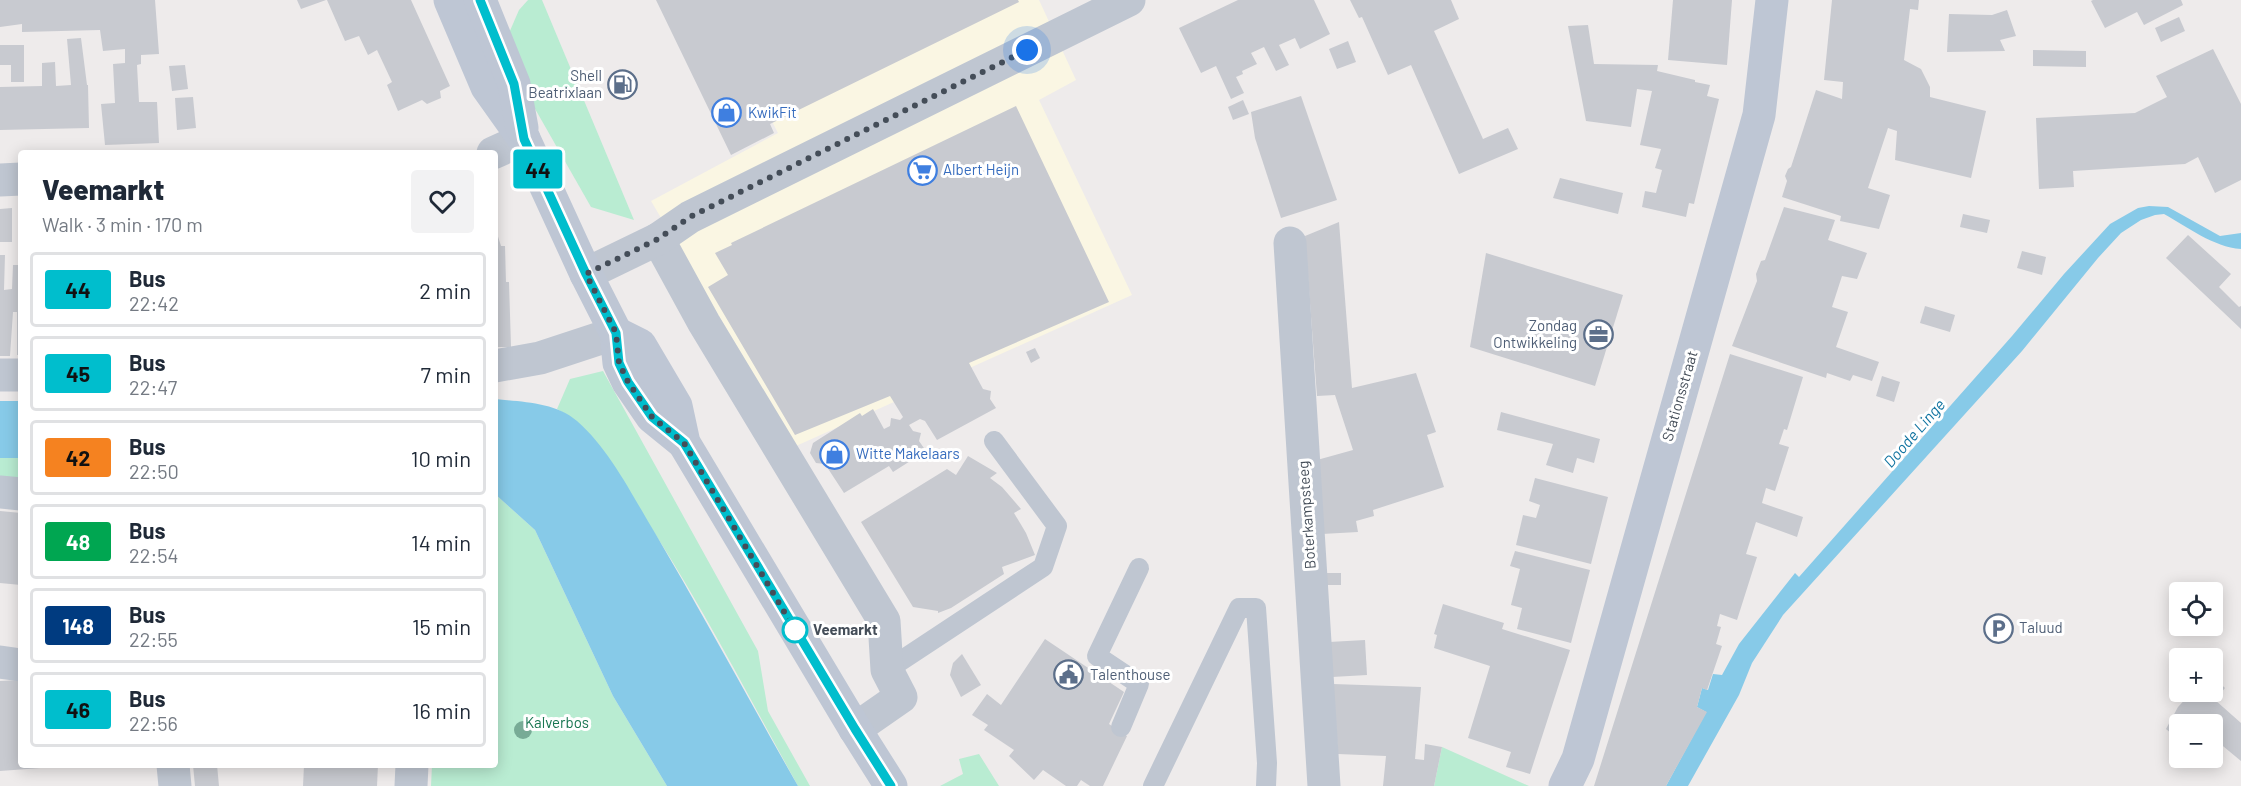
<!DOCTYPE html>
<meta charset="utf-8">
<style>
:root{--surface:#fff;--page:#f2f2f3;--text:#1f2937;--muted:#747a83;--line:#e0e1e3}
body{margin:0;font-family:Barlow,sans-serif;background:var(--page);color:var(--text);height:100vh;display:flex;flex-direction:column;font-size:22px;white-space:nowrap}
*{box-sizing:border-box;margin:0}
p{font-size:20px;color:var(--muted)}
.icon{flex:none;width:33px;height:33px;fill:none;stroke:currentColor;stroke-width:2;stroke-linecap:round;stroke-linejoin:round}
.map{position:relative;flex:1;overflow:hidden}
.panel{position:absolute;left:18px;top:150px;width:480px;height:618px;display:flex;flex-direction:column;background:var(--surface);border-radius:6px;box-shadow:0 3px 15px #0003}
.panel>*{flex:none}
.badge{padding:0 12px;border-radius:4px;font-size:21px;line-height:39px}
.tools{position:absolute;left:2169px;top:582px;display:grid;gap:12px}
.tools a{display:grid;place-items:center;width:54px;height:54px;border-radius:6px;background:var(--surface);box-shadow:0 3px 15px #0003;font-size:30px}
.you{position:absolute;width:30px;height:30px;margin:-15px;border:4px solid #fff;border-radius:50%;background:#1a73e8;box-shadow:0 0 0 9px #1a73e833}
.map>.badge{position:absolute;translate:-50% -50%;box-shadow:0 0 0 3px #fff}
.round{display:grid;place-items:center;flex:none;width:63px;height:63px;border-radius:6px;background:var(--page)}
.summary{display:flex;align-items:center;justify-content:space-between;height:102px;padding:0 24px}
h1{font-size:28px;font-weight:800;line-height:45px}
ul{padding:0;list-style:none}
li{display:flex;align-items:center;gap:18px;height:75px;margin:0 12px 9px;padding:0 12px;border:3px solid var(--line);border-radius:6px}
li div{flex:1}
li b{display:block;font-size:22px}
li em{font-style:normal}
li .badge{min-width:66px;font-weight:700;text-align:center}
.map>svg:first-child{display:block}
.commercial{fill:#faf6e3}
.green{fill:#b9ecd2}
.water{fill:#87cae8}
.building{fill:#c8cad0}
.lines{fill:none;stroke-linecap:round;stroke-linejoin:round}
.lane{stroke:#bfc6d1;stroke-width:20}
.street{stroke:#bfc6d1;stroke-width:33}
.secondary{stroke:#bec6d4;stroke-width:33}
.tree{fill:#78ab96}
.line-casing{stroke:#fff;stroke-width:14}
.line{stroke:#00becd;stroke-width:9}
.walk{stroke:#444d58;stroke-width:6;stroke-dasharray:0 10.8}
.stop-dot{fill:#fff;stroke:#00becd;stroke-width:3}
.labels{text-anchor:middle;stroke-width:6;stroke-linejoin:round;paint-order:stroke}
.service-label{font-size:15px;fill:#4e5e75;stroke:#fff;text-anchor:end}
.shop-label{font-size:15px;fill:#366cbe;stroke:#fff;text-anchor:start}
.street-label{font-size:15px;fill:#444d58;stroke:#fff}
.stop-label{font-size:15px;font-weight:bold;fill:#444d58;stroke:#fff;text-anchor:start}
.park-label{font-size:15px;fill:#187651;stroke:#fff}
.water-label{font-size:16px;font-style:italic;fill:#1073a0;stroke:#fff}
</style>
<div class="map">
<svg width="2241" height="786" viewBox="0 0 2241 786">
<rect width="100%" height="100%" fill="#eeebeb"/>
<!-- commercial -->
<polygon class="commercial" points="709,0 1039,0 1076,80 1039,100 1132,295 796,446 651,201 778,133"/>
<!-- green -->
<g class="green">
<polygon points="528,0 542,0 634,220 591,207 530,100 509,33 519,10"/>
<path d="M603 371 758 651 768 711 810 786H798C739 679 683 568 611 469 596 447 582 421 557 409L570 379Z"/>
<polygon points="0,458 21,458 21,480 0,479"/>
<polygon points="495,494 535,530 613,696 667,786 431,786 432,765 495,765"/>
<polygon points="1442,747 1529,786 1434,786"/>
<polygon points="979,754 999,786 940,786 963,774 959,759"/>
</g>
<!-- water -->
<g class="water">
<path d="M2149 206 2168 207 2220 236 2241 233V249C2213 247 2188 227 2164 214L2155 215 2141 220 2121 233 2098 258 2022 351 1783 615 1752 663 1739 695 1688 786H1666L1706 712 1697 707 1702 688 1708 690 1713 674 1722 675 1739 644 1795 573 1799 577 2012 336 2064 274 2110 224 2138 208Z"/>
<path d="M495 399C522 402 555 402 577 421 610 450 632 495 655 533 704 616 750 702 798 786H667L613 696 535 530 495 494Z"/>
<rect x="0" y="401" width="21" height="57"/>
</g>
<!-- building -->
<g class="building">
<polygon points="0,0 155,0 159,54 141,55 141,64 137,65 139,102 157,102 159,143 105,145 101,104 115,103 113,64 125,63 125,49 103,51 100,30 22,32 22,24 0,27"/>
<polygon points="297,0 326,0 301,9"/>
<polygon points="327,0 411,0 450,86 440,91 441,98 427,104 422,100 398,111 387,85 392,82 377,50 368,55 359,36 345,41"/>
<polygon points="656,0 1018,0 1019,2 770,124 774,133 731,155"/>
<polygon points="1238,0 1314,0 1330,34 1300,49 1295,38 1279,45 1289,65 1276,71 1264,47 1251,53 1257,64 1242,71 1243,74 1236,77 1244,93 1231,99 1216,66 1201,73 1179,28"/>
<polygon points="1350,0 1451,0 1459,19 1434,31 1483,139 1508,128 1518,149 1459,174 1411,65 1388,75 1362,17 1359,18"/>
<polygon points="1673,0 1732,0 1727,65 1668,60"/>
<polygon points="1832,0 1919,0 1918,10 1910,9 1904,60 1921,69 1930,87 1930,97 1986,111 1971,178 1895,160 1897,131 1888,128 1868,188 1890,195 1879,229 1840,221 1841,216 1782,197 1787,181 1785,176 1788,169 1791,167 1816,90 1842,99 1843,82 1824,80"/>
<polygon points="2093,0 2181,0 2183,5 2144,25 2137,12 2105,28 2091,1"/>
<polygon points="2007,10 2016,36 2000,40 2005,51 1947,52 1949,14 1992,15"/>
<polygon points="2179,17 2185,31 2161,42 2155,28"/>
<polygon points="1588,25 1594,64 1658,65 1657,71 1695,80 1695,82 1710,85 1707,96 1719,99 1694,204 1689,203 1686,217 1642,207 1645,191 1656,193 1662,170 1655,168 1661,149 1640,145 1652,91 1637,89 1631,127 1586,121 1568,26"/>
<polygon points="81,38 87,85 88,85 89,128 0,130 0,87 42,86 42,63 55,62 56,86 71,85 67,39"/>
<polygon points="1348,41 1356,62 1337,69 1329,49"/>
<polygon points="0,45 24,45 24,82 11,82 11,65 0,65"/>
<polygon points="2213,49 2241,104 2241,180 2215,193 2198,157 2185,164 2073,171 2074,187 2039,189 2036,118 2135,113 2167,97 2156,76"/>
<polygon points="2033,50 2086,51 2086,67 2033,66"/>
<polygon points="185,65 188,89 172,91 169,66"/>
<polygon points="1301,96 1337,200 1281,218 1255,138 1251,112"/>
<polygon points="193,97 196,128 177,130 175,98"/>
<polygon points="1243,100 1249,114 1233,120 1228,107"/>
<polygon points="1016,106 1109,302 969,363 983,389 991,391 990,399 996,408 937,440 925,421 920,419 909,425 913,431 921,433 919,441 926,451 893,472 889,466 844,493 825,464 816,463 810,453 813,443 860,413 862,416 873,409 884,429 890,426 891,418 900,420 903,417 890,396 795,435 708,287 728,275 715,253 732,245 731,243"/>
<polygon points="1560,178 1623,193 1618,214 1553,198"/>
<polygon points="1784,207 1835,220 1828,240 1867,253 1857,279 1842,276 1832,307 1848,312 1836,347 1879,362 1872,381 1853,375 1850,381 1827,373 1826,378 1732,346 1757,281 1756,274 1761,261 1765,260"/>
<polygon points="12,208 12,242 0,242 0,209"/>
<polygon points="1963,214 1990,220 1987,233 1960,227"/>
<polygon points="1339,222 1352,388 1416,373 1436,432 1427,435 1444,487 1373,510 1374,516 1356,521 1358,532 1322,534 1317,460 1353,450 1335,395 1317,396 1305,236"/>
<polygon points="495,227 501,246 505,246 506,282 509,282 511,347 495,347"/>
<polygon points="2188,235 2231,274 2219,287 2239,307 2241,306 2241,329 2166,258"/>
<polygon points="2022,251 2046,257 2042,275 2017,268"/>
<polygon points="1486,253 1623,295 1595,386 1470,347"/>
<polygon points="0,255 5,255 4,290 12,289 13,265 21,265 21,355 17,355 17,312 13,312 10,356 0,356"/>
<polygon points="1925,306 1955,315 1950,332 1920,323"/>
<polygon points="1035,348 1040,358 1031,363 1026,352"/>
<polygon points="1730,354 1803,377 1787,430 1784,429 1779,444 1789,447 1775,491 1766,488 1762,503 1803,517 1797,537 1756,522 1746,554 1757,557 1737,620 1720,614 1717,626 1721,627 1716,644 1722,646 1707,690 1702,688 1697,707 1707,712 1666,786 1594,786"/>
<polygon points="1882,376 1900,382 1894,402 1876,396"/>
<polygon points="1501,412 1600,439 1594,463 1577,458 1573,473 1546,465 1553,444 1497,430"/>
<polygon points="968,456 997,473 990,478 1002,487 1021,509 1014,513 1026,533 1035,555 1002,567 1004,574 951,608 938,613 938,611 913,607 861,522 947,469 956,475"/>
<polygon points="1535,478 1608,497 1591,564 1516,545 1523,515 1536,518 1540,505 1529,501"/>
<polygon points="0,511 21,513 21,585 0,583"/>
<polygon points="1515,551 1590,570 1571,643 1517,629 1522,608 1511,605 1520,569 1510,566"/>
<rect x="1326" y="573" width="15" height="12"/>
<polygon points="1443,604 1504,623 1502,629 1570,650 1530,774 1506,767 1511,752 1468,738 1490,666 1434,648 1437,635 1434,634"/>
<polygon points="1045,639 1124,692 1109,724 1127,736 1103,786 1090,786 1081,780 1077,786 1066,786 1043,770 1034,780 1009,756 1014,750 984,730 988,725 972,715 987,694 1001,705"/>
<polygon points="1365,640 1367,675 1332,677 1329,642"/>
<polygon points="962,654 981,685 961,697 950,675 953,663"/>
<polygon points="2212,676 2225,688 2215,700 2241,723 2241,761 2212,737 2212,724 2199,724 2196,722 2194,724 2180,724 2180,741 2166,729 2178,707 2192,692 2212,692"/>
<polygon points="18,680 19,690 21,689 21,765 54,765 54,767 0,771 0,681"/>
<polygon points="1333,684 1421,687 1415,759 1424,760 1425,744 1442,747 1434,786 1383,786 1386,756 1338,754"/>
<polygon points="193,765 217,765 219,786 195,786"/>
<polygon points="304,765 378,765 377,786 303,786"/>
</g>
<g class="lines">
<!-- lane -->
<g class="lane">
<polyline points="887,670 1043,567 1057,526 994,441"/>
<polyline points="1121,727 1139,684 1097,656 1139,568"/>
<polyline points="1153,786 1239,608 1256,608 1267,763 1266,786"/>
</g>
<!-- street -->
<g class="street">
<polyline points="493,153 524,139"/>
<polyline points="0,180 21,179"/>
<polyline points="658,239 704,323 884,621 887,670 901,697 855,729"/>
<polyline points="1290,243 1324,786"/>
<polyline points="586,274 658,239 690,217 1129,0"/>
<polyline points="495,366 540,358 616,333"/>
<polyline points="0,375 21,375"/>
<polyline points="0,492 21,494"/>
<polyline points="0,662 21,665"/>
<polyline points="173,765 175,786"/>
<polyline points="411,786 412,765"/>
</g>
<!-- secondary -->
<g class="secondary">
<polyline points="450,0 487,87 524,139 586,274 616,333 619,363 628,382 652,417 684,443"/>
<polyline points="480,0 514,84 522,128"/>
<polyline points="616,333 640,345 676,406 684,443 855,729 891,786"/>
<polyline points="1565,786 1578,759 1759,115 1772,0"/>
</g>
</g>
<!-- trees -->
<circle class="tree" cx="523" cy="730" r="9"/>
<g class="lines">
<defs>
<polyline id="line" points="480,0 514,84 524,139 586,274 616,333 619,363 628,382 652,417 684,443 855,729 891,786"/>
</defs>
<!-- line casing -->
<use href="#line" class="line-casing"/>
<!-- line -->
<use href="#line" class="line"/>
<!-- walk -->
<polyline class="walk" points="795,630 684,443 652,417 628,382 619,363 616,333 586,274 658,239 690,217 1027,50"/>
</g>
<!-- icons -->
<defs>
<symbol id="fuel-ring" viewBox="-11 -11 22 22"><circle r="9.5" fill="#fff" stroke="#5c6f8a" stroke-width="1.5"/><path d="M-5.5-6h7V0h2V4h1.3V-2.5L3-4.5l.8-.8L6-3V5H2.5V1h-1V6h-7ZM-4.2-4.7v3.2H.2V-4.7Z" fill="#5c6f8a"/></symbol>
<symbol id="shop-ring" viewBox="-11 -11 22 22"><circle r="9.5" fill="#fff" stroke="#3f7fe0" stroke-width="1.5"/><path d="M-5-2.5h2.3a2.7 3.5 0 0 1 5.4 0H5L5.5 6h-11ZM-1.5-2.5h3a1.5 2.3 0 0 0-3 0Z" fill="#3f7fe0"/></symbol>
<symbol id="supermarket-ring" viewBox="-11 -11 22 22"><circle r="9.5" fill="#fff" stroke="#3f7fe0" stroke-width="1.5"/><path d="M-6-5.5h2.5l.6 2H6L4.5 2H-2.5L-4.4-4H-6ZM-1.5 3.2a1.3 1.3 0 1 0 .1 0ZM3 3.2a1.3 1.3 0 1 0 .1 0Z" fill="#3f7fe0"/></symbol>
<symbol id="office-ring" viewBox="-11 -11 22 22"><circle r="9.5" fill="#fff" stroke="#5c6f8a" stroke-width="1.5"/><path d="M-6-3h4V-5.5h4V-3h4V5H-6ZM-1-4.5V-3h2v-1.5ZM-6 0V1H6V0Z" fill="#5c6f8a"/></symbol>
<symbol id="parking-ring" viewBox="-11 -11 22 22"><circle r="9.5" fill="#fff" stroke="#5c6f8a" stroke-width="1.5"/><path d="M-3.5-5.5H1a3.5 3.5 0 0 1 0 7H-1V5.5H-3.5ZM-1-3.4V-.6H.8a1.4 1.4 0 0 0 0-2.8Z" fill="#5c6f8a"/></symbol>
<symbol id="civic-ring" viewBox="-11 -11 22 22"><circle r="9.5" fill="#fff" stroke="#5c6f8a" stroke-width="1.5"/><path d="M-.6-6.5H3V-4.5H.6V-3L4-1V1h2V6H-6V1h2V-1L-.6-3ZM-1.2 2.5V6h2.4V2.5Z" fill="#5c6f8a"/></symbol>
</defs>
<g fill-rule="evenodd">
<use href="#fuel-ring" x="606" y="68" width="33" height="33"/>
<use href="#shop-ring" x="710" y="96" width="33" height="33"/>
<use href="#supermarket-ring" x="906" y="154" width="33" height="33"/>
<use href="#office-ring" x="1582" y="318" width="33" height="33"/>
<use href="#shop-ring" x="818" y="438" width="33" height="33"/>
<use href="#parking-ring" x="1982" y="612" width="33" height="33"/>
<use href="#civic-ring" x="1052" y="658" width="33" height="33"/>
</g>
<!-- markers -->
<circle class="stop-dot" cx="795" cy="630" r="12"/>
<g class="labels">
<!-- service labels -->
<g class="service-label">
<text x="602" y="81">Shell<tspan x="602" dy="17">Beatrixlaan</tspan></text>
<text x="1577" y="331">Zondag<tspan x="1577" dy="17">Ontwikkeling</tspan></text>
<text x="2019" y="633" text-anchor="start">Taluud</text>
<text x="1090" y="680" text-anchor="start">Talenthouse</text>
</g>
<!-- shop labels -->
<g class="shop-label">
<text x="748" y="118">KwikFit</text>
<text x="943" y="175">Albert Heijn</text>
<text x="856" y="459">Witte Makelaars</text>
</g>
<!-- street labels -->
<g class="street-label">
<text transform="translate(1680 396) rotate(-74)" y="5">Stationsstraat</text>
<text transform="translate(1307 515) rotate(-94)" y="5">Boterkampsteeg</text>
</g>
<!-- stop labels -->
<g class="stop-label">
<text x="813" y="635">Veemarkt</text>
</g>
<!-- park labels -->
<g class="park-label">
<text x="557" y="728">Kalverbos</text>
</g>
<!-- water labels -->
<g class="water-label">
<text transform="translate(1914 433) rotate(-49)" y="6">Doode Linge</text>
</g>
</g>
</svg>
<div class="tools">
<a><svg class="icon" aria-label="locate" viewBox="0 0 24 24"><circle cx="12" cy="12" r="6"/><path d="M12 2v4M12 18v4M2 12h4M18 12h4"/></svg></a>
<a>+</a>
<a>−</a>
</div>
<div class="you" style="left:1027px;top:50px"></div>
<b class="badge" style="left:538px;top:169px;background:#00becd;color:#111">44</b>
<section class="panel">
<div class="summary"><div><h1>Veemarkt</h1><p>Walk · 3 min · 170 m</p></div><a class="round"><svg class="icon" aria-label="heart" viewBox="0 0 24 24"><path d="M12 20l-8-8c-3-5 5-10 8-4 3-6 11-1 8 4z"/></svg></a></div>
<ul>
<li><span class="badge" style="background:#00becd;color:#111">44</span><div><b>Bus</b><p>22:42</p></div><em>2 min</em></li>
<li><span class="badge" style="background:#00becd;color:#111">45</span><div><b>Bus</b><p>22:47</p></div><em>7 min</em></li>
<li><span class="badge" style="background:#f58220;color:#111">42</span><div><b>Bus</b><p>22:50</p></div><em>10 min</em></li>
<li><span class="badge" style="background:#00a651;color:#fff">48</span><div><b>Bus</b><p>22:54</p></div><em>14 min</em></li>
<li><span class="badge" style="background:#003b80;color:#fff">148</span><div><b>Bus</b><p>22:55</p></div><em>15 min</em></li>
<li><span class="badge" style="background:#00becd;color:#111">46</span><div><b>Bus</b><p>22:56</p></div><em>16 min</em></li>
</ul>
</section>
</div>
